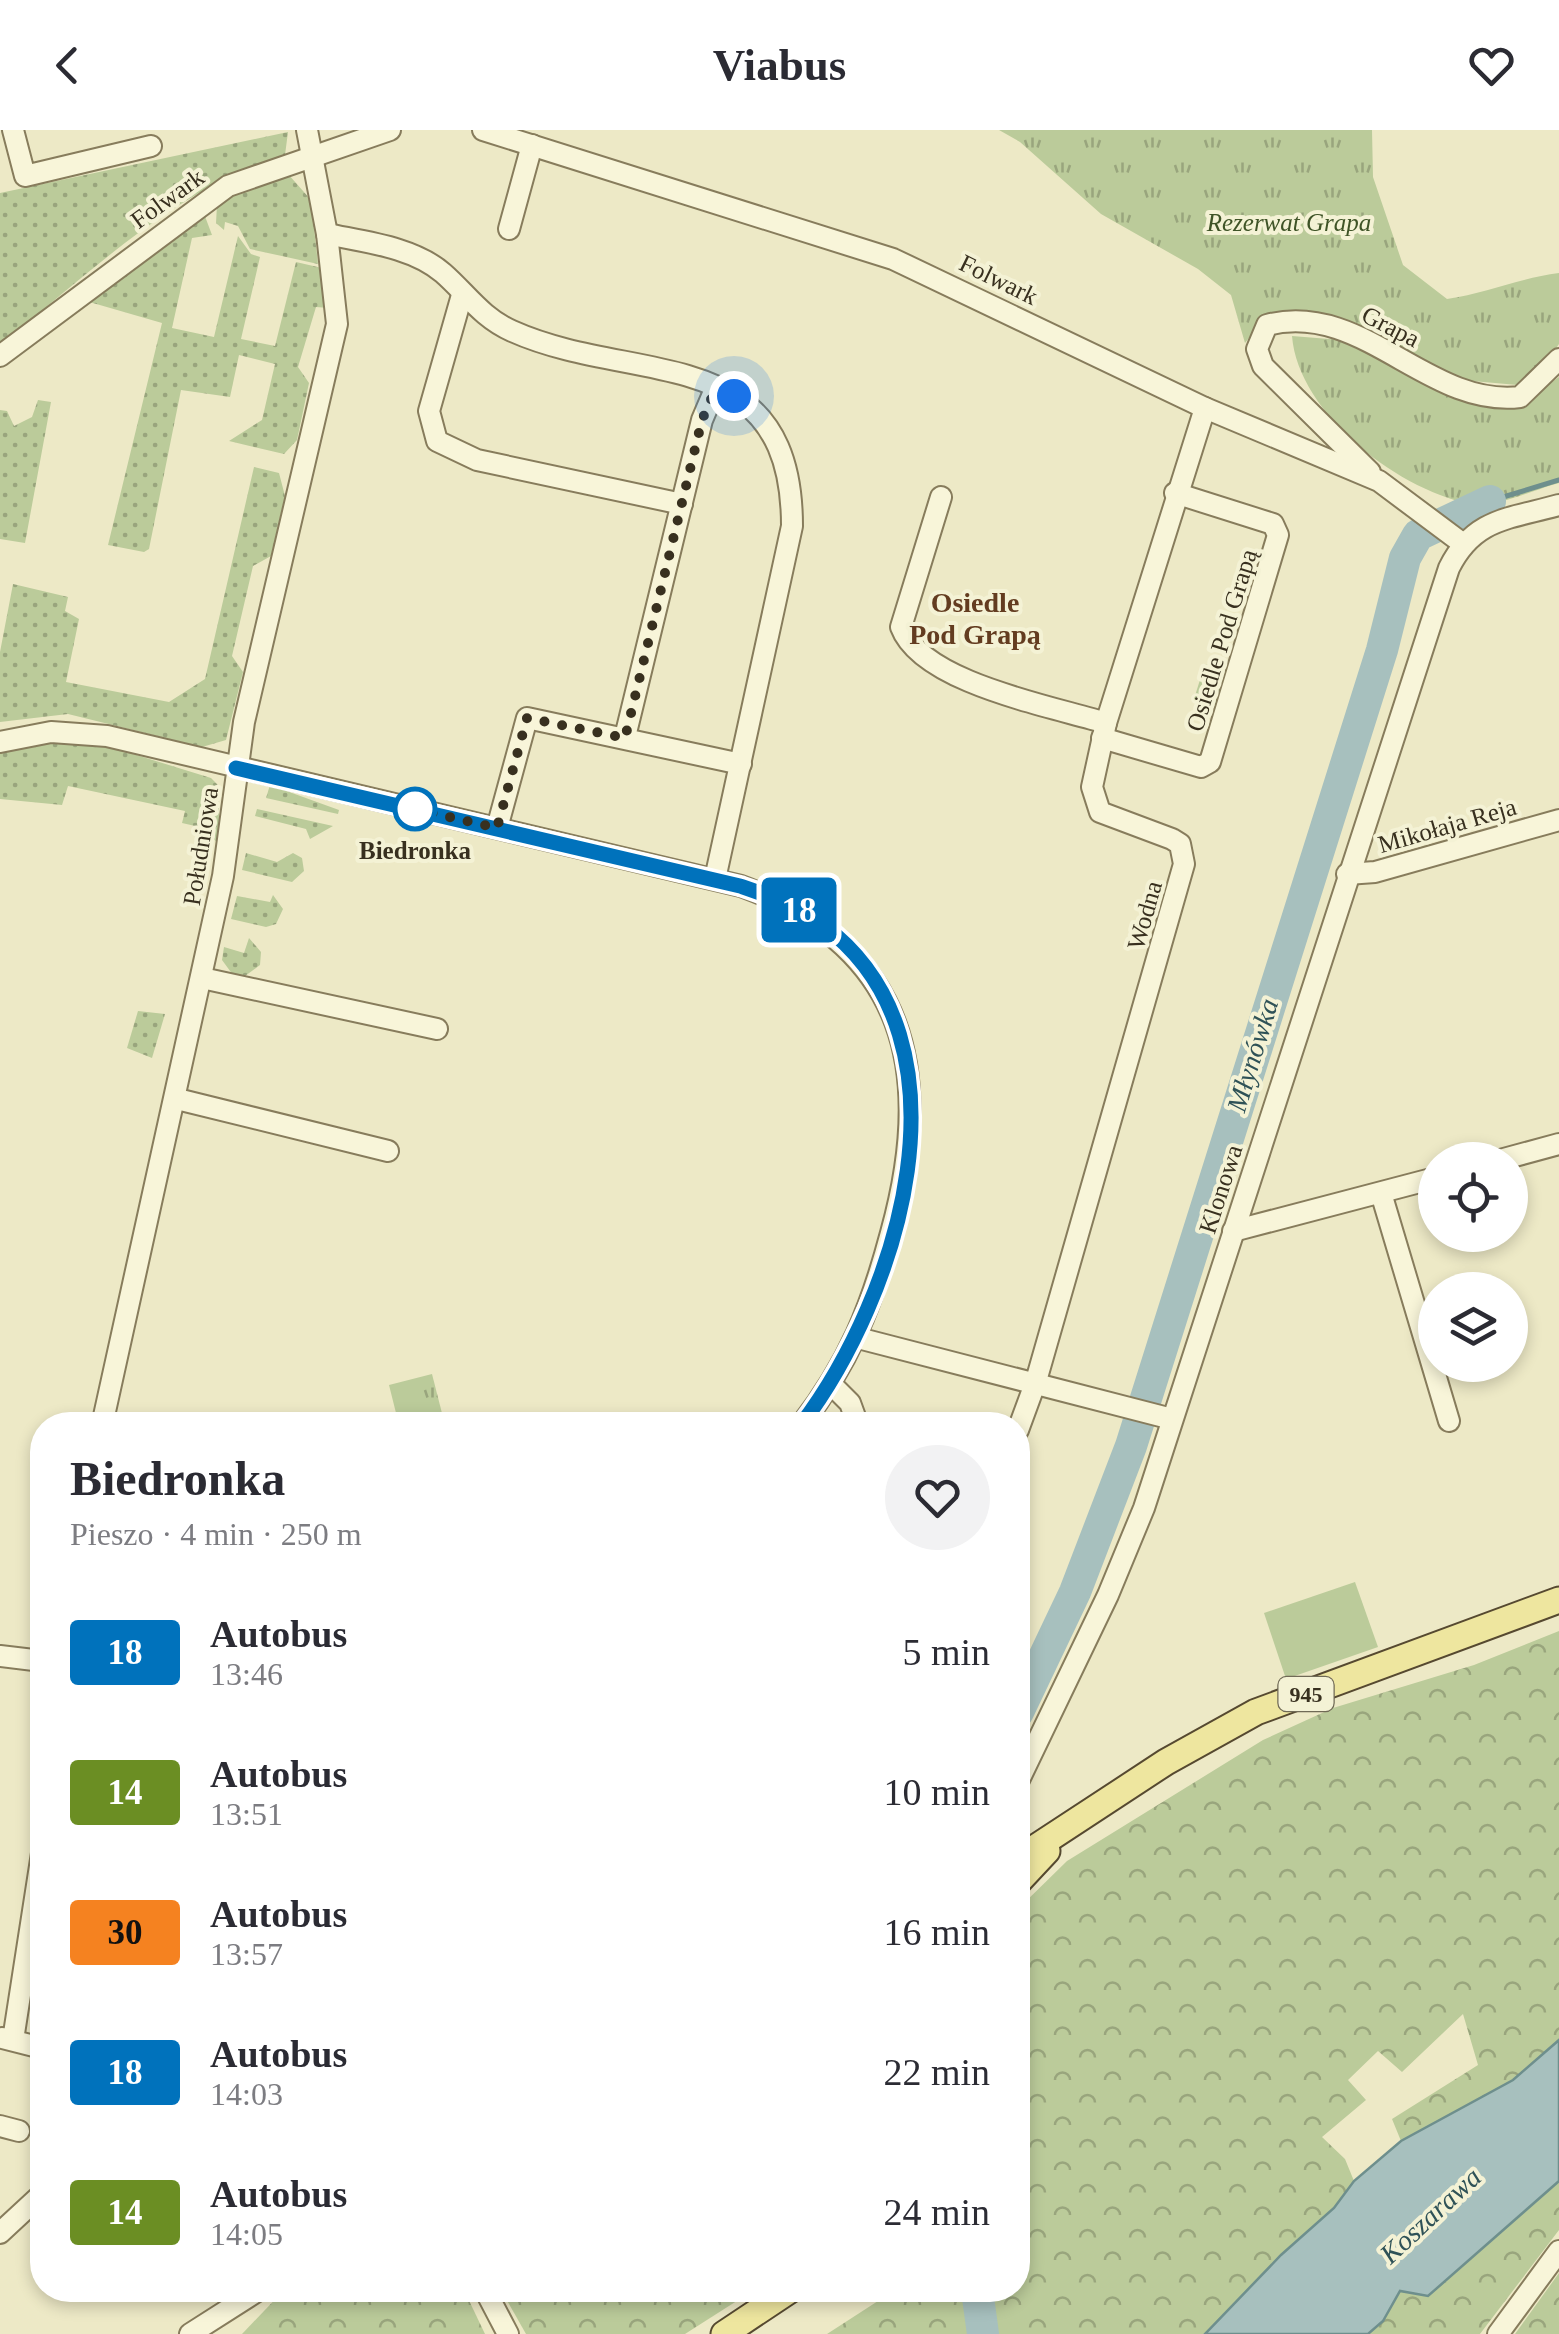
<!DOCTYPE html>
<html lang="pl">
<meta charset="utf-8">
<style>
:root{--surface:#fff;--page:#f2f2f3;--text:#2b2b33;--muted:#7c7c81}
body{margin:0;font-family:"Times New Roman",serif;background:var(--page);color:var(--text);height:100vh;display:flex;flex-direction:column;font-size:38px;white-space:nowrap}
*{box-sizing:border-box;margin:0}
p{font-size:32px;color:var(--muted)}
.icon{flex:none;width:55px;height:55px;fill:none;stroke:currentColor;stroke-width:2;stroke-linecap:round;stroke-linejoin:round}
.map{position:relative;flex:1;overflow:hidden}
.details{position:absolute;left:30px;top:1282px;width:1000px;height:890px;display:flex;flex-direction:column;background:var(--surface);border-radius:40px;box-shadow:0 5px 15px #0003}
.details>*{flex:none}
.badge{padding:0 20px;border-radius:8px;font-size:35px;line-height:65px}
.controls{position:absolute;left:1418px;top:1012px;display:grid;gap:20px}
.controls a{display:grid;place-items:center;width:110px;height:110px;border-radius:50%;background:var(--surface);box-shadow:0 5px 15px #0003;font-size:50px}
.you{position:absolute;width:50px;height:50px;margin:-25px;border:8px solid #fff;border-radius:50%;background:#1a73e8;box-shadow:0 0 0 15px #1a73e833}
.map>.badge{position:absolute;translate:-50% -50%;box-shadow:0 0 0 5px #fff}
.round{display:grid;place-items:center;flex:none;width:105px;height:105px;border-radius:52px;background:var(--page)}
.head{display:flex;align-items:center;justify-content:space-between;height:170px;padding:0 40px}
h1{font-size:48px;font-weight:600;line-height:75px}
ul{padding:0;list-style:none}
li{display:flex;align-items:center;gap:30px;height:140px;padding:0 40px}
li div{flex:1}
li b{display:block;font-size:38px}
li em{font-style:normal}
li .badge{min-width:110px;font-weight:700;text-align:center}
header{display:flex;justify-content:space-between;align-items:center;height:130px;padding:0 40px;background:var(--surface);font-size:45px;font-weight:600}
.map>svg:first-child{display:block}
.grass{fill:url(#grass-dots)}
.forest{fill:url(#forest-crowns)}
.park{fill:url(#park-tufts)}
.pitch{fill:#bbcb9a}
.water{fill:#a7c0be;stroke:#6e8f8d;stroke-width:2.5}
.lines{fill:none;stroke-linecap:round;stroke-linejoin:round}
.stream{stroke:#6e8f8d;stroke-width:5}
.river{stroke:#a7c0be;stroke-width:32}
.minor-casing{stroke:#877c5c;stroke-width:24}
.major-casing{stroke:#564930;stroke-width:29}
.minor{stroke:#f8f5d9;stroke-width:20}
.major{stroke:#eee69f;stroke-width:25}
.line-casing{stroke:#fff;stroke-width:22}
.line{stroke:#0072bc;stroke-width:15}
.walk{stroke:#38301f;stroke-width:10;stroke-dasharray:0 18}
.stop-dot{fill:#fff;stroke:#0072bc;stroke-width:5}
.labels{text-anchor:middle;stroke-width:8;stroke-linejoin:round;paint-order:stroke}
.shield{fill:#f4f2d5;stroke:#706a56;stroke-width:2.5}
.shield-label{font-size:22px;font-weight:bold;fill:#38301f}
.street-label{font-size:25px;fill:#38301f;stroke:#f4f2d5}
.park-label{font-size:25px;font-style:italic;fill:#3f5427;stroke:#f4f2d5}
.stop-label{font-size:25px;font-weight:bold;fill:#38301f;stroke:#f4f2d5}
.neighbourhood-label{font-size:28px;font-weight:bold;fill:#633c20;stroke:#f4f2d5}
.water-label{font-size:28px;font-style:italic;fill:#2f5257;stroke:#f4f2d5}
</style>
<header><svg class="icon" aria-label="back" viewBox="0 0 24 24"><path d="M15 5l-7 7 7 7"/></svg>Viabus<svg class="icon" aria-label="heart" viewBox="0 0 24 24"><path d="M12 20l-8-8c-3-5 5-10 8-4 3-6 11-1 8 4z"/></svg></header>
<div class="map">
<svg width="1559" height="2204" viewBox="0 0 1559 2204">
<defs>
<pattern id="grass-dots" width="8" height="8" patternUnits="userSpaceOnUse" patternTransform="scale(2.5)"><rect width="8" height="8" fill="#bbcb9a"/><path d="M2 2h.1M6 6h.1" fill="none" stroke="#99a57d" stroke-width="1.8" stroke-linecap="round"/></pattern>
<pattern id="forest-crowns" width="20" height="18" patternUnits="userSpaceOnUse" patternTransform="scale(2.5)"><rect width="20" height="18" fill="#bbcb9a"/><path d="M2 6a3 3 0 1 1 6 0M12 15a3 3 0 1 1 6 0" fill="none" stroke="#99a57d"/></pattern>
<pattern id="park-tufts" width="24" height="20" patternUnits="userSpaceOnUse" patternTransform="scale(2.5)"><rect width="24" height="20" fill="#bbcb9a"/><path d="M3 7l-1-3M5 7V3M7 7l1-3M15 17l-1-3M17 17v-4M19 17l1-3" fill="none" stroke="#99a57d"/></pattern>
</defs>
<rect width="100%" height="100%" fill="#ede9c6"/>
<!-- grass -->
<g class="grass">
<path d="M288 2 285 25C174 59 89 144 0 215V63Z"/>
<polygon points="288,44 311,70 318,134 250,119 238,96 225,92 224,100 216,93 217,75 224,67"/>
<polygon points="200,73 212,105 192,108 172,198 214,207 238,106 251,124 260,127 241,209 275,216 296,132 322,138 329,178 316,177 298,237 309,253 297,310 284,324 229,311 262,290 275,234 239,225 230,267 181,260 149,419 144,422 108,415 162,193 86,171"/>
<polygon points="38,270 51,272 25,413 0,409 0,280 7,281 14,296 32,287"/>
<polygon points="254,337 279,343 285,366 271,426 253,436 232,526 243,542 226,610 202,617 68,584 0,592 0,522 13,454 68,467 65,481 79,489 66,552 169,572 205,549"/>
<polygon points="59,609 91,611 211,648 218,655 220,716 204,698 182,693 185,681 68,656 62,675 0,669 0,622"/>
<polygon points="270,655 339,680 338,684 266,668"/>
<polygon points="257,679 333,696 310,709 306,699 255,686"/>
<polygon points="246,723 277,732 293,723 302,728 304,741 292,752 242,740"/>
<polygon points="273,765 283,779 276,794 266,797 231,789 237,766 270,772"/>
<polygon points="249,808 261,822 260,835 245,846 233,845 222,830 224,817 244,823"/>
<polygon points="138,881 165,884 152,928 127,918"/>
</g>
<!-- forest -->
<g class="forest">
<polygon points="1559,1501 1559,1910 1513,1950 1401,2011 1392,1989 1478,1935 1463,1884 1402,1942 1378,1921 1348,1950 1366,1970 1322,2007 1345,2029 1354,2051 1334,2078 1281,2125 1205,2204 827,2204 895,2160 1018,2160 1018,1779 1067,1731 1263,1610 1333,1578 1474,1535"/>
<polygon points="1559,2051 1559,2100 1480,2204 1368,2204 1383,2191 1400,2161 1428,2166"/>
<polygon points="1559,2143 1559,2204 1515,2204"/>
<polygon points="284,2160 464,2160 485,2204 242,2204"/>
<polygon points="501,2160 754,2160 685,2204 526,2204"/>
</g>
<!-- park -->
<g class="park">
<path d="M999 0H1372L1373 47 1403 135 1447 169C1486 163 1520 148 1559 143V214L1530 256 1461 250 1421 236 1378 204 1319 183 1265 188 1245 213 1231 165 1198 139 1101 84 1020 12Z"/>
<path d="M1292 206 1354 211 1519 274 1559 247V353C1540 358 1494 377 1477 375 1402 364 1298 284 1292 206Z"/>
<polygon points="1205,534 1228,541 1217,576 1194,569"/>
<polygon points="432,1244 445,1295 399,1295 389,1255"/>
</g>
<!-- pitch -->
<polygon class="pitch" points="1355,1452 1378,1517 1286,1549 1264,1483"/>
<!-- water -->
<polygon class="water" points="1559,1910 1559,2051 1428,2166 1400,2161 1383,2191 1368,2204 1205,2204 1281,2125 1334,2078 1354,2051 1401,2011 1513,1950"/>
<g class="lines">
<!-- stream -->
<polyline class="stream" points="1490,371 1559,350"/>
<!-- river -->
<g class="river">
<polyline points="1018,1582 1075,1462 1131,1316 1382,520 1405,428 1418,405 1490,371"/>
<polyline points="977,2160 983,2204"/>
</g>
<defs>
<g id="minor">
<polyline points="13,0 25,46 151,16"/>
<polyline points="483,0 893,129 1205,278 1379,351 1462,413"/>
<polyline points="509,99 532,15"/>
<path d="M327 104C365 112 413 117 443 143 466 163 482 188 512 201 634 256 792 209 792 396L715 749"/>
<polyline points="462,165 429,281 437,311 477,330 682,374"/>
<polyline points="0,226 228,56 390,0"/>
<path d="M1370 342 1263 236 1257 219 1267 195C1362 170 1428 278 1520 267L1559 229"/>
<path d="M941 367 901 497C922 553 1051 576 1106 593"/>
<polyline points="625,607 702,290 716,257"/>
<polyline points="1102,608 1201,637 1210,632 1278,405 1273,394 1175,363"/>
<path d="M0 612 51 602 107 606 741 756C908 817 935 943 891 1103 871 1178 849 1233 801 1295"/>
<polyline points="497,698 527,588 741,634"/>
<polyline points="1347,744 1375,742 1559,690"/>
<polyline points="202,848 437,899"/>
<polyline points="177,969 388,1021"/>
<polyline points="1500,1030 1559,1014"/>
<polyline points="1381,1063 1449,1291"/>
<polyline points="1233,1101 1435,1048"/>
<polyline points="858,1208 1172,1289"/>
<polyline points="832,1255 850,1273 858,1295"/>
<polyline points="102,1295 223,746 244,592 337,194 327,104 307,0"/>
<polyline points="1018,1300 1036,1251 1184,734 1180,714 1172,709 1100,682 1092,657 1106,593 1205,278"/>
<polyline points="0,1526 42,1531"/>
<path d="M1018 1652 1108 1465 1144 1378 1449 438C1474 388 1509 389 1559 375"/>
<polyline points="2,1908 42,1918"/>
<polyline points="13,1910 42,1723"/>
<polyline points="0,1996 19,2001"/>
<polyline points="0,2103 42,2064"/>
<polyline points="485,2160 508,2204"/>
<polyline points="190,2204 259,2160"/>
<polyline points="1498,2204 1559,2121"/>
</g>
<g id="major">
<polyline points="1018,1729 1166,1632 1256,1582 1559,1470"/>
<polyline points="1018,1752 1047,1721"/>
<polyline points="724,2204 790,2160"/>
</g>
</defs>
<!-- minor casing -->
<use href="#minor" class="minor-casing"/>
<!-- major casing -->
<use href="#major" class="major-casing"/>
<!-- minor -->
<use href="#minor" class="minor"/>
<!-- major -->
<use href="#major" class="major"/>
</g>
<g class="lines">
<defs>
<path id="line" d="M236 638 740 756C769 766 799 776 823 795 980 912 898 1167 801 1295"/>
</defs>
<!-- line casing -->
<use href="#line" class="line-casing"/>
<!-- line -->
<use href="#line" class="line"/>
<!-- walk -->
<polyline class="walk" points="415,679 497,698 527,588 625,608 702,290 716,258 734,266"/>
</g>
<!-- markers -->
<circle class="stop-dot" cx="415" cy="679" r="20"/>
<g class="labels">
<!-- shield labels -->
<rect class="shield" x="1278.5" y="1547" width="55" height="34" rx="8"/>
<g class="shield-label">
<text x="1306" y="1572">945</text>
</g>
<!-- street labels -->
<g class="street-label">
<text transform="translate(167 68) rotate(-36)" y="9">Folwark</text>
<text transform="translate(999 149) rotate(26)" y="9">Folwark</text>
<text transform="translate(1391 196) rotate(27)" y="9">Grapa</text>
<text transform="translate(1221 510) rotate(-73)" y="9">Osiedle Pod Grapą</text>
<text transform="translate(1447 695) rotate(-16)" y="9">Mikołaja Reja</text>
<text transform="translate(200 716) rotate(-81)" y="9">Południowa</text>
<text transform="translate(1144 785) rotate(-74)" y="9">Wodna</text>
<text transform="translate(1220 1059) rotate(-72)" y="9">Klonowa</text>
</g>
<!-- park labels -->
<g class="park-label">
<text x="1289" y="101">Rezerwat Grapa</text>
</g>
<!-- stop labels -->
<g class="stop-label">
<text x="415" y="729">Biedronka</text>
</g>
<!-- neighbourhood labels -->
<g class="neighbourhood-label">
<text x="975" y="482">Osiedle<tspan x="975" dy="32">Pod Grapą</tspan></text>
</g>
<!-- water labels -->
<g class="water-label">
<text transform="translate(1252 925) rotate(-73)" y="10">Młynówka</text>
<text transform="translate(1430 2085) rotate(-43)" y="10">Koszarawa</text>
</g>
</g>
</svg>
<div class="controls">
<a><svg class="icon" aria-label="locate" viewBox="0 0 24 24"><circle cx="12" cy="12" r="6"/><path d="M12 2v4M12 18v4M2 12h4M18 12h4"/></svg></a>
<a><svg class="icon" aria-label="layers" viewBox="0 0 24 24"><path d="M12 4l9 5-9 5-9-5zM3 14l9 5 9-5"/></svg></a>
</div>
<div class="you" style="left:734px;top:266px"></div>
<b class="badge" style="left:799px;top:780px;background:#0072bc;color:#fff">18</b>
<section class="details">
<div class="head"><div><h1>Biedronka</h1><p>Pieszo · 4 min · 250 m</p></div><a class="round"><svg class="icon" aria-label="heart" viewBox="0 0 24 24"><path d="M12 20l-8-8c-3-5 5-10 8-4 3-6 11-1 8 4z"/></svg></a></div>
<ul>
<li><span class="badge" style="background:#0072bc;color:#fff">18</span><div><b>Autobus</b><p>13:46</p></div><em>5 min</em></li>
<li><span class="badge" style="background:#6b8e23;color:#fff">14</span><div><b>Autobus</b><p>13:51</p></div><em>10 min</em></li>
<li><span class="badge" style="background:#f58220;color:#111">30</span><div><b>Autobus</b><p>13:57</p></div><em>16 min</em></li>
<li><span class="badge" style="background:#0072bc;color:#fff">18</span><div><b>Autobus</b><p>14:03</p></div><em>22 min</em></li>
<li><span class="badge" style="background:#6b8e23;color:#fff">14</span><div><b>Autobus</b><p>14:05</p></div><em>24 min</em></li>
</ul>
</section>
</div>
